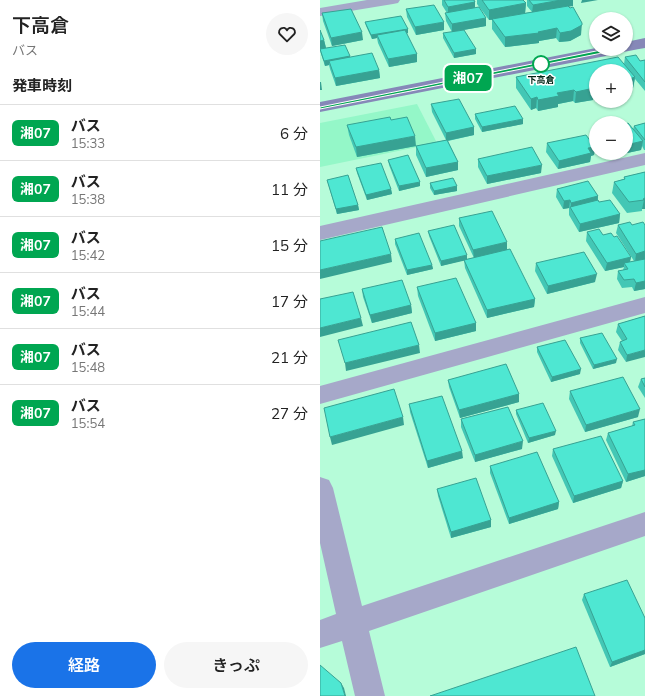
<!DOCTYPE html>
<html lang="ja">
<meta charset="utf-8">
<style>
:root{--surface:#fff;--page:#f6f6f6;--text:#222;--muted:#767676;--line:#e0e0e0;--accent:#1a73e8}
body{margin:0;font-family:Mulish,"Noto Sans JP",sans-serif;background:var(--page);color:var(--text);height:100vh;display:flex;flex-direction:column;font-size:15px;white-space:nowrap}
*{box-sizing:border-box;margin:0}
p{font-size:13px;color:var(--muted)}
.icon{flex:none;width:22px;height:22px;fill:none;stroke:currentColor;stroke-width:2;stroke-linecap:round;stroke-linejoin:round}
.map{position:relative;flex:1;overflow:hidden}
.sheet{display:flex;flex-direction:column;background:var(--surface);width:320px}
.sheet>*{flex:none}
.badge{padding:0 8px;border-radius:6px;font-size:14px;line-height:26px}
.controls{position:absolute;left:269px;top:12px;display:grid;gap:8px}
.controls a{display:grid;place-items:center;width:44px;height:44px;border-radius:50%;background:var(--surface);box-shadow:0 1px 3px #0004;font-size:20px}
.map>.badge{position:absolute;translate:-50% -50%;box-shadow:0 0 0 2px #fff}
h2{padding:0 12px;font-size:15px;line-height:36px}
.round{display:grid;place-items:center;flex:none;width:42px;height:42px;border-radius:21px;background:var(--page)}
.overview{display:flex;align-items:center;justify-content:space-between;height:68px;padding:0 12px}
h1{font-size:19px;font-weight:600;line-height:30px}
.primary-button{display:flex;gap:8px;margin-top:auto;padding:8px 12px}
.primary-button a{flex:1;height:46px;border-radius:24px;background:var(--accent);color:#fff;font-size:16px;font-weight:600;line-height:46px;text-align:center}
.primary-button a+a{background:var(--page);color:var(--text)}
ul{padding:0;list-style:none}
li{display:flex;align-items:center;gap:12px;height:56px;padding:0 12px;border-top:1px solid var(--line)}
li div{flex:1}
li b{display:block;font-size:15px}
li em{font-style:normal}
li .badge{min-width:44px;font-weight:700;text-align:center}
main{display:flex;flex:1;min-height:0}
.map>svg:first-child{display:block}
.built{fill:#94f7c8}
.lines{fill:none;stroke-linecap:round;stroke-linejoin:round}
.street{fill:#a6a8c9;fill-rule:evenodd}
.secondary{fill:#8688b8;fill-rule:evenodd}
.wall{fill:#43c7b5}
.shaded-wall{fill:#37a293}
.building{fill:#4ee7d2;stroke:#37a293}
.line{fill:#00a651;stroke:#fff}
.stop-dot{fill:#fff;stroke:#00a651;stroke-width:2}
.labels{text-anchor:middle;stroke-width:3;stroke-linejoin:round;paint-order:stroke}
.far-stop-label{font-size:9px;font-weight:bold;fill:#002616;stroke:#fff}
</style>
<main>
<section class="sheet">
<div class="overview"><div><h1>下高倉</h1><p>バス</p></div><a class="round"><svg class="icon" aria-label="heart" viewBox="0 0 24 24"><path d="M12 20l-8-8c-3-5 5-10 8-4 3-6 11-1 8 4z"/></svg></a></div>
<h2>発車時刻</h2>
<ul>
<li><span class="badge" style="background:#00a651;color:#fff">湘07</span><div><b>バス</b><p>15:33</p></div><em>6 分</em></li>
<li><span class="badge" style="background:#00a651;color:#fff">湘07</span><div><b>バス</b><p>15:38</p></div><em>11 分</em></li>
<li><span class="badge" style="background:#00a651;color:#fff">湘07</span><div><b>バス</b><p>15:42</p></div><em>15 分</em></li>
<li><span class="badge" style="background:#00a651;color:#fff">湘07</span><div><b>バス</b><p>15:44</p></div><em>17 分</em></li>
<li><span class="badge" style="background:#00a651;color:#fff">湘07</span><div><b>バス</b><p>15:48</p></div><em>21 分</em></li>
<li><span class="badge" style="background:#00a651;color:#fff">湘07</span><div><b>バス</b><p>15:54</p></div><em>27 分</em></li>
</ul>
<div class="primary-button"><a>経路</a><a>きっぷ</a></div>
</section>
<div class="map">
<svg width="325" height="696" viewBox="0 0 325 696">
<rect width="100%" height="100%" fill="#b6fcd9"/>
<!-- built -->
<polygon class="built" points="97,104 117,143 0,167 0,123"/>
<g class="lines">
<!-- street -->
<g class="street">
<polygon points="47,0 80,0 78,3 73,4 0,16 0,8"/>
<polygon points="325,153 325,165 0,240 0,226"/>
<polygon points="325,297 325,313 0,404 0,386"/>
<polygon points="0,477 9,480 13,488 42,606 325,512 325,536 49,631 65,696 35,696 22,641 0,648 0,620 16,614 0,543"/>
</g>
<!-- secondary -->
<path class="secondary" d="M325 38V48C315 50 305 51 296 54L0 112V102L276 48 306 49V42Z"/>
</g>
<!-- wall -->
<g class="wall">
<polygon points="122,0 154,0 155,2 155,8 166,26 132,32 126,21 125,13 127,13 122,5"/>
<polygon points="157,0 203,0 206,3 205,13 212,12 207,6 207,0 253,0 253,6 249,6 261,35 250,41 239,42 236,38 219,41 219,43 185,47 172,29 172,20 169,20 157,4"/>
<polygon points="86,9 124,30 96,35 87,17"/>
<polygon points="2,13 43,40 12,46 3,21"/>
<polygon points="45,22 88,29 88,33 86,34 97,54 97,62 69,67 58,43 57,38 52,39 46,26"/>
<polygon points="123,33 156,54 134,58 123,38"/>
<polygon points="4,40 6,48 30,57 59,70 60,78 16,86 10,69 9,65 5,66 1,54 0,50"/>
<polygon points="305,57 320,61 325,60 325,91 315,79 313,88 309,89 309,92 276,71 273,100 255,103 253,101 238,104 238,107 218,111 216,108 211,110 196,88 196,77 304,64"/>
<polygon points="111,104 154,127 154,135 128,141 138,162 138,170 106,177 96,155 96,146 126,140 112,112"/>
<polygon points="155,114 203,124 162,132 155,119"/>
<polygon points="325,123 325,150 324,150 322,146 321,150 298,155 297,154 281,157 278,153 306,153 314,126"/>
<polygon points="27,125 96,146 37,157 29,135"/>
<polygon points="274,137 276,137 276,150 275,148 274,155 271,156 270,162 238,169 226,152 227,143 273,144"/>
<polygon points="158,159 221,173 167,184 158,167"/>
<polygon points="68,160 100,186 79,191 69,165"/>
<polygon points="36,168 71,189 72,194 47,200 37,173"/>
<polygon points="325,172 325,209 322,209 322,211 307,213 292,193 294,182 304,179 304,177"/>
<polygon points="7,180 38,205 39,210 17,214"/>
<polygon points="110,183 137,186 137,191 114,195 110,188"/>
<polygon points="237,189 278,196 278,200 279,202 300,214 299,223 259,232 249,215 249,208 243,209 236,197"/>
<polygon points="139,218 187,250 215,299 214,307 167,318 145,268 144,260 121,266 109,236 108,231 147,259 154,258 139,226"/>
<polygon points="298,225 325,225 325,289 314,291 312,287 302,288 297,279 298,271 303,270 304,267 285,271 266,241 267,232 294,237 311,257 310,262 314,261 296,233"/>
<polygon points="75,239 112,265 113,269 87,275 75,244"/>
<polygon points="216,263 275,282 227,294 215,271"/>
<polygon points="97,287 156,323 156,331 115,341 98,296"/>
<polygon points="42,289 91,305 92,313 52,323 43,297"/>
<polygon points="325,316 306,362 298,350 300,342 302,341 296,332 298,324"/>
<polygon points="260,338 296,363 273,369 260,343"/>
<polygon points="217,347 260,374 231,382 217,352"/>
<polygon points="325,378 325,398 318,387 321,379"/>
<polygon points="128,380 199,394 199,402 140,418 129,387"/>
<polygon points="250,391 318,417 265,432 249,399"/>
<polygon points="89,404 143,458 108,468 90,412"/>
<polygon points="196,410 235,435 208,443 196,414"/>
<polygon points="141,419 202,449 155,462 141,427"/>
<polygon points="325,419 325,476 306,482 286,440 288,433 312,426 313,422"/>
<polygon points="233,449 303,481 301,488 253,503 232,456"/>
<polygon points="170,466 239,502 238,509 189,524 170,473"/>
<polygon points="117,489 171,520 171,527 131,538 118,496"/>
<polygon points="264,594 325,618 325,654 290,667 262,600"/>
</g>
<!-- shaded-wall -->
<g class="shaded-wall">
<polygon points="241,0 253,0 253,6 212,13 213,5"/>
<polygon points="262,0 278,0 261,3"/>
<polygon points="155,2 155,10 128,15 128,7"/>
<polygon points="206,3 205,14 169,20 169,10"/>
<polygon points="166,18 166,26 132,32 132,24"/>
<polygon points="124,22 124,30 96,35 95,27"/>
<polygon points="262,23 261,35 250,41 239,42 240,33"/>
<polygon points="237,28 236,38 219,41 219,43 185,47 185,37"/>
<polygon points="88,29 88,33 59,38 57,35 57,38 52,39 51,35"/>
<polygon points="42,32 43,40 12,46 11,38"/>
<polygon points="4,40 6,48 0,49 0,41"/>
<polygon points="156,49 156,54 134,58 134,53"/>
<polygon points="97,54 97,62 69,67 68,59"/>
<polygon points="30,56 31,61 9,61 9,65 5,66 4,61"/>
<polygon points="59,70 60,78 16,86 15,78"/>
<polygon points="315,77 313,88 309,89 309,92 306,92 306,82 309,79"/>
<polygon points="0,82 1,82 2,90 0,90"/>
<polygon points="276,85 276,96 273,97 273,100 255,103 256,92"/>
<polygon points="254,90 253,101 238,104 238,107 218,111 218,100 237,93"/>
<polygon points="217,97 216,108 211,110 211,99"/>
<polygon points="203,119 203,124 162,132 162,127"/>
<polygon points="154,127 154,135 126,141 126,133"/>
<polygon points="95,136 96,146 37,157 36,147"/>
<polygon points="323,141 321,150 298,155 299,153 306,153 306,145"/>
<polygon points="275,147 274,155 271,156 270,162 238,169 239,161 268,148"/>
<polygon points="282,153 297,153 297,154 281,157"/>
<polygon points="138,162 138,170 106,177 106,168"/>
<polygon points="222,165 221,173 167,184 167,176"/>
<polygon points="100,182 100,186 79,191 79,186"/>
<polygon points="137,186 137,191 114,195 114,191"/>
<polygon points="71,189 72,194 47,200 46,195"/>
<polygon points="278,196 277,204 251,209 251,203"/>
<polygon points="325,198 325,209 322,209 324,200 323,199"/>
<polygon points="250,200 249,208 243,209 244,201"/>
<polygon points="38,205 39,210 17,214 16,209"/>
<polygon points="300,214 299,223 259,232 260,224"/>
<polygon points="187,242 187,250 154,258 153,250"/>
<polygon points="325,251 325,259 315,262 316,254"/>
<polygon points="71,254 72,262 0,279 0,270"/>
<polygon points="147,255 147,260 121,266 121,261"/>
<polygon points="311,257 309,265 304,263 304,267 285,271 287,263"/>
<polygon points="112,265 113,269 87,275 87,270"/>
<polygon points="277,274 275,282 227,294 228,286"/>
<polygon points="325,281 325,289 314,291 316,283"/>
<polygon points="215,299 214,307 167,318 167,310"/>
<polygon points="91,305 92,313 52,323 50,315"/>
<polygon points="41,318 43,326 0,337 0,328"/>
<polygon points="156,323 156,331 115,341 115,333"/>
<polygon points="99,345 100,353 26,371 25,363"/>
<polygon points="325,350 325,357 306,362 307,355"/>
<polygon points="297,359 296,363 273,369 274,365"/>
<polygon points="261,369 260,374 231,382 232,377"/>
<polygon points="199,394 199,402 140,418 139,410"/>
<polygon points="320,409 318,417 265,432 266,425"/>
<polygon points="83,417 84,425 12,445 10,437"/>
<polygon points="236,431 235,435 208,443 209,438"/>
<polygon points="203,441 202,449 155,462 155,455"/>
<polygon points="142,451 143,458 108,468 107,461"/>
<polygon points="325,470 325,476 306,482 308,474"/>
<polygon points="303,481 301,488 253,503 254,496"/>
<polygon points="239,502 238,509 189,524 189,518"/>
<polygon points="171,520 171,527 131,538 131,532"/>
<polygon points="325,650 325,654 290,667 292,662"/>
<polygon points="21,683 24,688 26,696 25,696"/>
</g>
<!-- building -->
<g class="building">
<polygon points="124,0 154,0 155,2 128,7"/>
<polygon points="162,0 203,0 206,3 169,10"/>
<polygon points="209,0 241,0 213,5"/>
<polygon points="114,5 124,22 95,27 86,9"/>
<polygon points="248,6 250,8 253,7 262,23 262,25 251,31 240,33 237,28 218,32 219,33 185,37 172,19"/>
<polygon points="159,7 166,18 132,24 125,13"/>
<polygon points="31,9 42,32 11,38 2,13"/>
<polygon points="81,16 88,29 51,35 45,22"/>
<polygon points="0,30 4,40 0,41"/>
<polygon points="85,30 97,54 68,59 57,35"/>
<polygon points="144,30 156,49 134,53 123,33"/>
<polygon points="25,45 30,56 4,61 0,49"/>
<polygon points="52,53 59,70 15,78 9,61"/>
<polygon points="316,55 320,61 325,60 325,82 305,57"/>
<polygon points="298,57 315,77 309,79 311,81 306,82 306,71 276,71 276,85 273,86 274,88 256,92 254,90 237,93 239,96 218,100 217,97 211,99 196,77"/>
<polygon points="139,99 154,127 126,133 111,104"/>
<polygon points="195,106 203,119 162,127 155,114"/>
<polygon points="70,117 71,120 87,117 95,136 36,147 27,125"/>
<polygon points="308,123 323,141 306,145 306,124"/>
<polygon points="325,123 325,140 314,126"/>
<polygon points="266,135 275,147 268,148 271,153 239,161 227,143"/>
<polygon points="127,140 138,162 106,168 96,146"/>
<polygon points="212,147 222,165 167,176 158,159"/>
<polygon points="88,155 100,182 79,186 68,160"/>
<polygon points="61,163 71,189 46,195 36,168"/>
<polygon points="325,172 325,198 323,199 324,200 309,202 294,182 305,179 304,177"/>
<polygon points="28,175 38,205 16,209 7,180"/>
<polygon points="133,178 137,186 114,191 110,183"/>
<polygon points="268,181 278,196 251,203 250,200 244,201 237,189"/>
<polygon points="278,200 279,202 290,200 300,214 260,224 250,207"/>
<polygon points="172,211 187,242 153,250 139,218"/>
<polygon points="310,222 312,225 323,222 325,225 325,251 316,254 298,225"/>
<polygon points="134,225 147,255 121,261 108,231"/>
<polygon points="62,227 71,254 0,270 0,241"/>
<polygon points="279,229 283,235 291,233 294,237 297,236 311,257 287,263 267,232"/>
<polygon points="99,233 112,265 87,270 75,239"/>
<polygon points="190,249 215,299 167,310 144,260"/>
<polygon points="264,252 277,274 228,286 216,263"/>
<polygon points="325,259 325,281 316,283 314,279 304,280 298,271 308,269 304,263"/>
<polygon points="136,278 156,323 115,333 97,287"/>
<polygon points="82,280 91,305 50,315 42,289"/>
<polygon points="33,292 41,318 0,328 0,299"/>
<polygon points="325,316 325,350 307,355 300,342 307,339 298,324"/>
<polygon points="91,322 99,345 25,363 18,340"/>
<polygon points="282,333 297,359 274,365 260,338"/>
<polygon points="245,340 261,369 232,377 217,347"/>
<polygon points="186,364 199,394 139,410 128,380"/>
<polygon points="303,377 320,409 266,425 250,391"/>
<polygon points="325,378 325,387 321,379"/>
<polygon points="74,389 83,417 10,437 4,408"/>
<polygon points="122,396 142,451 107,461 89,404"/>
<polygon points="223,403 236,431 209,438 196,410"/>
<polygon points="188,407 203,441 155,455 141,419"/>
<polygon points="325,419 325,470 308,474 288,433 315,425 313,422"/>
<polygon points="281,436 303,481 254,496 233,449"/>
<polygon points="217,452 239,502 189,518 170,466"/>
<polygon points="156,478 171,520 131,532 117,489"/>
<polygon points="307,580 325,618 325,650 292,662 264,594"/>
<polygon points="256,647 275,696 110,696"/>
<polygon points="0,665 21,683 25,696 0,696"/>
</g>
<!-- line -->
<polygon class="line" points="296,47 298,49 297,50 0,109 0,107"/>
<!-- markers -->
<circle class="stop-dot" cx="221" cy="64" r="8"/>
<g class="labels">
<!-- far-stop labels -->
<g class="far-stop-label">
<text x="221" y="83">下高倉</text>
</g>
</g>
</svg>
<div class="controls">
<a><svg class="icon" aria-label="layers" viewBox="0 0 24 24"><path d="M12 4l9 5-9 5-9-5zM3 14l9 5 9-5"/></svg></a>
<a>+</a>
<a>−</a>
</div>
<b class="badge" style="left:148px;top:78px;background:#00a651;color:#fff">湘07</b>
</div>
</main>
